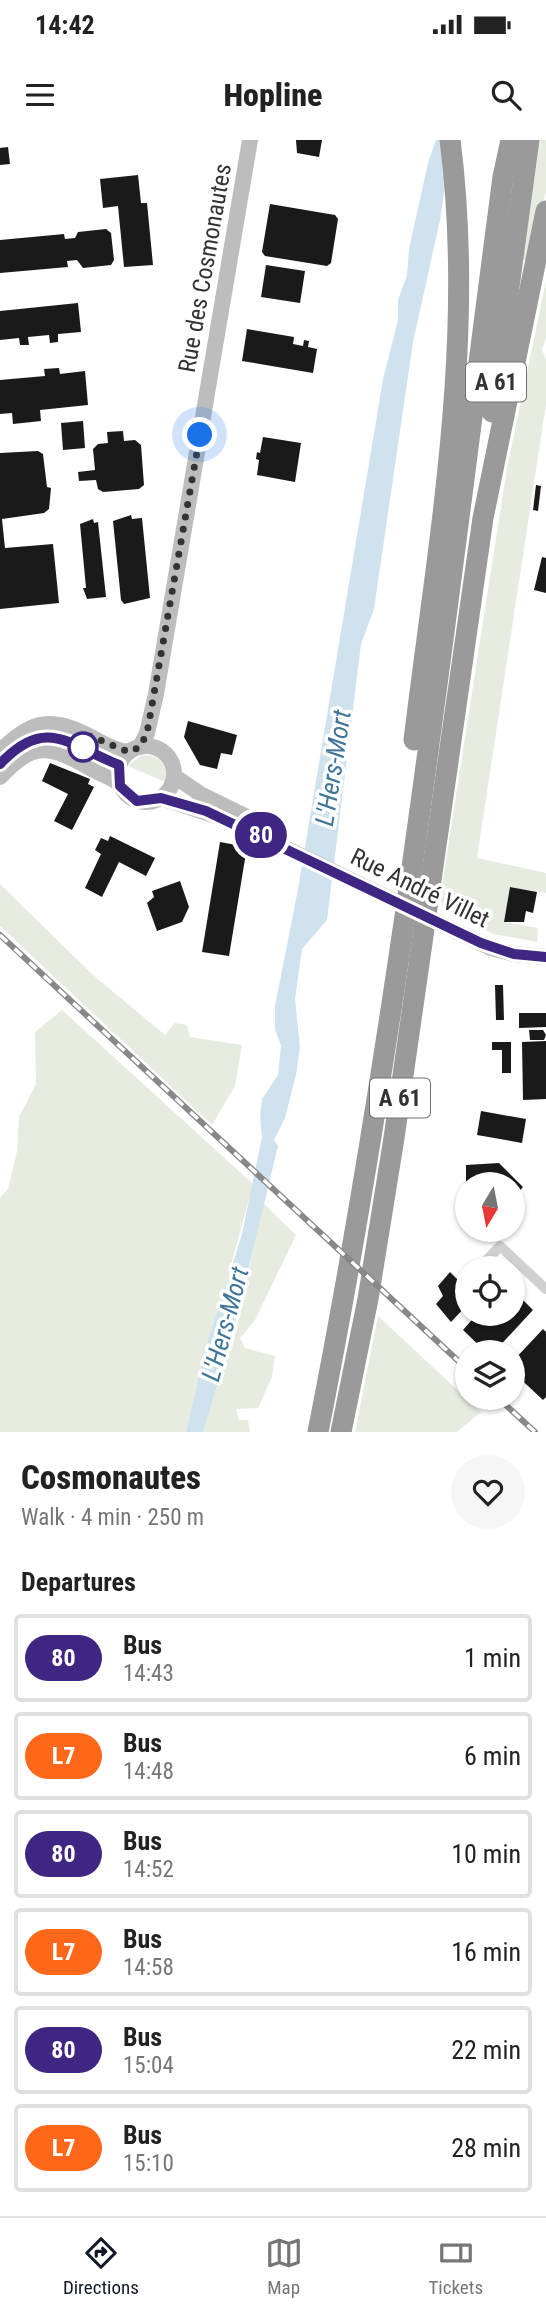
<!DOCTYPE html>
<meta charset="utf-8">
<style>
:root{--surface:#fff;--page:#f6f6f6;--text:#222;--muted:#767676;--line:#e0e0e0;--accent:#111827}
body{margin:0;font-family:"Roboto Condensed",sans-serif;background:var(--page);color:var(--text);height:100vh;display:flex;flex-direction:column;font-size:26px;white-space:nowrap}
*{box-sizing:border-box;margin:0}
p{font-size:23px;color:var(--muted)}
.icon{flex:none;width:38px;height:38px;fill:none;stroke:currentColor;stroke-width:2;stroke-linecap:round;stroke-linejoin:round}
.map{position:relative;height:1292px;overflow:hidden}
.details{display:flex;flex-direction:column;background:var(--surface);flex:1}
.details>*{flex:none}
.badge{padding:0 14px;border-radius:23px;font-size:24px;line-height:46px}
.needle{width:46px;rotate:190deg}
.controls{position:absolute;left:455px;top:1032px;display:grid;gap:14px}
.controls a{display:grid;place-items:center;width:70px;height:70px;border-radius:50%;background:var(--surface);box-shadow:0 2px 5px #0004;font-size:35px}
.you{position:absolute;width:35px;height:35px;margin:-18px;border:5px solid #fff;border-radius:50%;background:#1a73e8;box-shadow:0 0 0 10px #1a73e833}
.map>.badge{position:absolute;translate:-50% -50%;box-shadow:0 0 0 4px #fff}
h2{padding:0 21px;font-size:26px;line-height:63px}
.round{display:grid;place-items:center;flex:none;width:74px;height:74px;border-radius:37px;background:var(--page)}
.summary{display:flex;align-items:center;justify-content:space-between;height:119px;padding:0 21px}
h1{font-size:33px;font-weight:800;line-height:52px}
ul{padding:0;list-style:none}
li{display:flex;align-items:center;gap:21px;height:88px;margin:0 14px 10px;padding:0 7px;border:4px solid var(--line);border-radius:7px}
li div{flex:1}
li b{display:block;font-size:26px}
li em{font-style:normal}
li .badge{min-width:77px;font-weight:700;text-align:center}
.status{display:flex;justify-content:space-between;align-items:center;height:49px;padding:0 35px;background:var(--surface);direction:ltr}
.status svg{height:19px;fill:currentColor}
header{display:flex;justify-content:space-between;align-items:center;height:91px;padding:0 21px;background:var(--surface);font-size:32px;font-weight:800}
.dock{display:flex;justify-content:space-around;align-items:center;height:98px;border-top:2px solid var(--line);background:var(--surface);font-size:19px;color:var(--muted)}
.dock a{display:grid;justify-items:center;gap:4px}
.dock .selected{color:var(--accent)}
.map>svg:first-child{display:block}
.green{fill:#e6ecdf}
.water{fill:#cfe2ee}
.building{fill:#1a1a1a}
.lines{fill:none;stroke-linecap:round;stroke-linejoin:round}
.street{stroke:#d0d0d0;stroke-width:10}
.secondary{stroke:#bdbdbd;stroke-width:16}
.highway{stroke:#9a9a9a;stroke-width:21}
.rail-casing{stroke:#888;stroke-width:6}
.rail{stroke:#fff;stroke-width:3.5;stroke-dasharray:10;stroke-linecap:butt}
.line-casing{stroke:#fff;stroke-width:16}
.line{stroke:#3f2682;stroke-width:10}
.walk{stroke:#333;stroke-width:7;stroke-dasharray:0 12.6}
.stop-dot{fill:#fff;stroke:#3f2682;stroke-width:3.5}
.labels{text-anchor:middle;stroke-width:7;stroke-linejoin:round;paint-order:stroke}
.shield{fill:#fff;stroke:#707070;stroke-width:2}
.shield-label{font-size:23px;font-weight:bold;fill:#333}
.street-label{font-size:24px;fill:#333;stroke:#fff}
.water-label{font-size:26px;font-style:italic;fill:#3f7597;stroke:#fff}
</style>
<div class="status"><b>14:42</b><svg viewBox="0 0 49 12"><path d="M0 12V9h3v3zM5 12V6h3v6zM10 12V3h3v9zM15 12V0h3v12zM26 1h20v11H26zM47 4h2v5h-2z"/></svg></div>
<header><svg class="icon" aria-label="menu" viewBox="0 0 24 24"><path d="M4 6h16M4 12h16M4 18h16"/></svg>Hopline<svg class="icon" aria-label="search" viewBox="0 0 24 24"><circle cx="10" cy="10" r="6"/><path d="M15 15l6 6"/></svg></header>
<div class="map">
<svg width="546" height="1292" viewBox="0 0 546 1292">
<rect width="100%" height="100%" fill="#fff"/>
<!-- green -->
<g class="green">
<polygon points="540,0 546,0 546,51 527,121 523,120"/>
<polygon points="546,141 546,197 542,210 546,219 546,264 477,718 546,733 546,753 510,747 504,782 538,788 537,802 494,794 451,774 443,768 440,758 507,328"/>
<path d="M142 615C159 614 169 625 165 642L128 626Z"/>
<polygon points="0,744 93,835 165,895 175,883 187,885 190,897 242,905 235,946 212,985 0,786"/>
<polygon points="62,870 253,1044 186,1292 0,1292 0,1058 8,1049 17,1011 19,977 36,944 35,892"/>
<polygon points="263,1063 296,1095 255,1180 240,1198 245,1208 275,1216 272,1237 258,1268 236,1269 239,1280 248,1280 250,1292 203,1292 225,1219 232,1209"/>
<polygon points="378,1176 481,1272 457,1292 355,1292"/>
</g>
<!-- water -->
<polygon class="water" points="436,0 452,0 440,80 413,202 374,469 361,504 327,780 302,809 295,859 300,908 296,935 285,978 274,1000 278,1006 232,1197 203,1292 186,1292 207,1204 242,1094 262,997 260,978 262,959 278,935 281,905 275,890 275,866 298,749 383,239 398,180 398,160 407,135 409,109 428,23"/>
<!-- building -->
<g class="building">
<polygon points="296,0 322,0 319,17 297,13"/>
<polygon points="8,7 10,24 0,25 0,8"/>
<polygon points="138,35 141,63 147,63 153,125 124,127 118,66 103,68 100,39"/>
<polygon points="270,64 335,75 338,79 331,123 327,126 265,116 262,112"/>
<polygon points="106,89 111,93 114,120 111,125 83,128 77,120 67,121 68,127 0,133 0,100 64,94 65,99 75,98 78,92"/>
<polygon points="266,125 305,131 300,163 261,157"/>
<polygon points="78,163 81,192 58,194 58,202 50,203 49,195 28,197 29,205 20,205 19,198 0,200 0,171"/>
<polygon points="247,189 294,197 293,204 303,206 304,200 309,201 308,207 317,209 313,233 242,221"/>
<polygon points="59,228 60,234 85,231 88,265 40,270 41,281 13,284 12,273 0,274 0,240 45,236 44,229"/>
<polygon points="83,281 85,308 63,310 61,283"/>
<polygon points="123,291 124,301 135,300 141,305 144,345 139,349 103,352 98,349 96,340 79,341 78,332 95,330 93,309 98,304 108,303 107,292"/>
<polygon points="263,297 301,303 295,342 257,335 259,320 256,319 257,312 260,313"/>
<polygon points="38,311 43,314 47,347 51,348 49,369 44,373 2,379 5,408 53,404 59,463 0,469 0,313"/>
<polygon points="536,345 541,346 538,371 533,370"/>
<polygon points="131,375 132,379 142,378 150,458 124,464 121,460 113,381"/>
<polygon points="93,379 94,383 98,382 106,457 87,459 83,448 86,448 80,384"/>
<polygon points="542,417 546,418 546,453 534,450"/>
<polygon points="188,581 237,595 232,615 221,613 217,629 200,625 184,597"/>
<polygon points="50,623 90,639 88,644 94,647 72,690 54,681 68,654 42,641"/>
<polygon points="110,696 155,718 146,736 119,722 102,757 85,748 101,714 95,710 101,698 108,701"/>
<polygon points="220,702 247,707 229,816 202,812"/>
<polygon points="180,741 189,767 182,782 157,791 147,763 154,757 152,751"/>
<polygon points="510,747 537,752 533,773 526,771 524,782 504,782"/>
<polygon points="495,845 503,845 504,880 496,880"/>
<polygon points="519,873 546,873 546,887 519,888"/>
<polygon points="529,890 543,890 546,895 544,900 530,900"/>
<polygon points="546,901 546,959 523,960 522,902"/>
<polygon points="492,902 511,902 511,933 502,933 502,910 492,910"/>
<polygon points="481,971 526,979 522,1003 477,995"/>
<polygon points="499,1023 523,1047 513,1058 513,1045 466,1045 466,1025"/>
<polygon points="450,1132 467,1149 467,1165 451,1182 436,1164 443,1156 438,1146"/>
<polygon points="513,1150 533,1170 493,1213 487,1213 463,1190 477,1174 513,1174"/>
<polygon points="543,1189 546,1192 546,1257 543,1260 513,1232 513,1221"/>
</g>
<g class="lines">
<!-- street -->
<polyline class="street" points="484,1123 500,1106 546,1149"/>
<!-- secondary -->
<g class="secondary">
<circle cx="146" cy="634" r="28"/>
<polyline points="140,607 147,593 156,554 250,0"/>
<path d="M0 612C31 579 53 576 93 598 104 604 116 611 129 612"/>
<polyline points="174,636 202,655 251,679"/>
<path d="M0 637C34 601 49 605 90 628 99 633 110 637 119 643"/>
<polyline points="161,658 225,679 491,808 514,814 546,817"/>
</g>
<!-- highway -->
<g class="highway">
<polyline points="492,272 529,0"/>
<path d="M414 600C438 402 476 200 450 0"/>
<path d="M318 1292C400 877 448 456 503 37L511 0"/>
<polyline points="341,1292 368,1159 394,998 483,378 546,71"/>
</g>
<defs>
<g id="rail">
<polyline points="0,795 467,1229"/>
<polyline points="498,1258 535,1292"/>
</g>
</defs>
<!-- rail casing -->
<use href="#rail" class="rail-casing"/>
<!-- rail -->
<use href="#rail" class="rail"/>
</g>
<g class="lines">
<defs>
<path id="line" d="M0 624C46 575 69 605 119 625L120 646 137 661 161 658 206 671 481 803 514 814 546 817"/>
</defs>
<!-- line casing -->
<use href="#line" class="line-casing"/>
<!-- line -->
<use href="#line" class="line"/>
<!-- walk -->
<polyline class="walk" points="83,607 90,596 129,612 140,607 147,593 200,295"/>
</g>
<!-- markers -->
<circle class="stop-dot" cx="83" cy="607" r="14"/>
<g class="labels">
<!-- shield labels -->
<g class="shield">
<rect x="466" y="222.5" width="60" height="39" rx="5"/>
<rect x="370" y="938.5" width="60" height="39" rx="5"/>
</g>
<g class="shield-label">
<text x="496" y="250">A 61</text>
<text x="400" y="966">A 61</text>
</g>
<!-- street labels -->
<g class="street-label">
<text transform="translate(205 128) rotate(-80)" y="8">Rue des Cosmonautes</text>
<text transform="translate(420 748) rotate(26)" y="8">Rue André Villet</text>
</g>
<!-- water labels -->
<g class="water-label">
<text transform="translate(333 628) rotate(-81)" y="9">L'Hers-Mort</text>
<text transform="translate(225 1184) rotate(-75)" y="9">L'Hers-Mort</text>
</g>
</g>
</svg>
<div class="controls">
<a><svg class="needle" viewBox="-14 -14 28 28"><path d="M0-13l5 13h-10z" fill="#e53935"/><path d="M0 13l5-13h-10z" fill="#767676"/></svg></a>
<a><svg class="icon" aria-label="locate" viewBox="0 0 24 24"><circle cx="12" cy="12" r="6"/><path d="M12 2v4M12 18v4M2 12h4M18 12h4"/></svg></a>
<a><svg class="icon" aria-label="layers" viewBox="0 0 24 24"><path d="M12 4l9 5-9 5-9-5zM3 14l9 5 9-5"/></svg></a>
</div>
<div class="you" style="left:200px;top:295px"></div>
<b class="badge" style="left:261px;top:695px;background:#3f2682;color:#fff">80</b>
</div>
<section class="details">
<div class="summary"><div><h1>Cosmonautes</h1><p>Walk · 4 min · 250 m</p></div><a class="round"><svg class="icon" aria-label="heart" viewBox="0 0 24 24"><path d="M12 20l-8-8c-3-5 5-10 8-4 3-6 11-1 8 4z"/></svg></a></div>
<h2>Departures</h2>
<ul>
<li><span class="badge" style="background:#3f2682;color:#fff">80</span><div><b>Bus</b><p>14:43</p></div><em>1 min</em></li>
<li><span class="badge" style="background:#ff671b;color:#fff">L7</span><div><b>Bus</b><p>14:48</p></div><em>6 min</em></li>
<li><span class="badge" style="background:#3f2682;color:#fff">80</span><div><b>Bus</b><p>14:52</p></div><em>10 min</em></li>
<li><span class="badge" style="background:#ff671b;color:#fff">L7</span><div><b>Bus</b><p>14:58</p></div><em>16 min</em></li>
<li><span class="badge" style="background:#3f2682;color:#fff">80</span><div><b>Bus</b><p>15:04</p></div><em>22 min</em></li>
<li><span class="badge" style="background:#ff671b;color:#fff">L7</span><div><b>Bus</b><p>15:10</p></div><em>28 min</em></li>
</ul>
</section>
<nav class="dock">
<a class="selected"><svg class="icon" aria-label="directions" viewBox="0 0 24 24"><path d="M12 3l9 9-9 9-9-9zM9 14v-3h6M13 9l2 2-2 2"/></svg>Directions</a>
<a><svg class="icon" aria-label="map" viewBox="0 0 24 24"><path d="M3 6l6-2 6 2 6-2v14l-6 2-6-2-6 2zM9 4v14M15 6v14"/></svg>Map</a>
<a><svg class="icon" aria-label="tickets" viewBox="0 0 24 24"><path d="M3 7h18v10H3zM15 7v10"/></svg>Tickets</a>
</nav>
